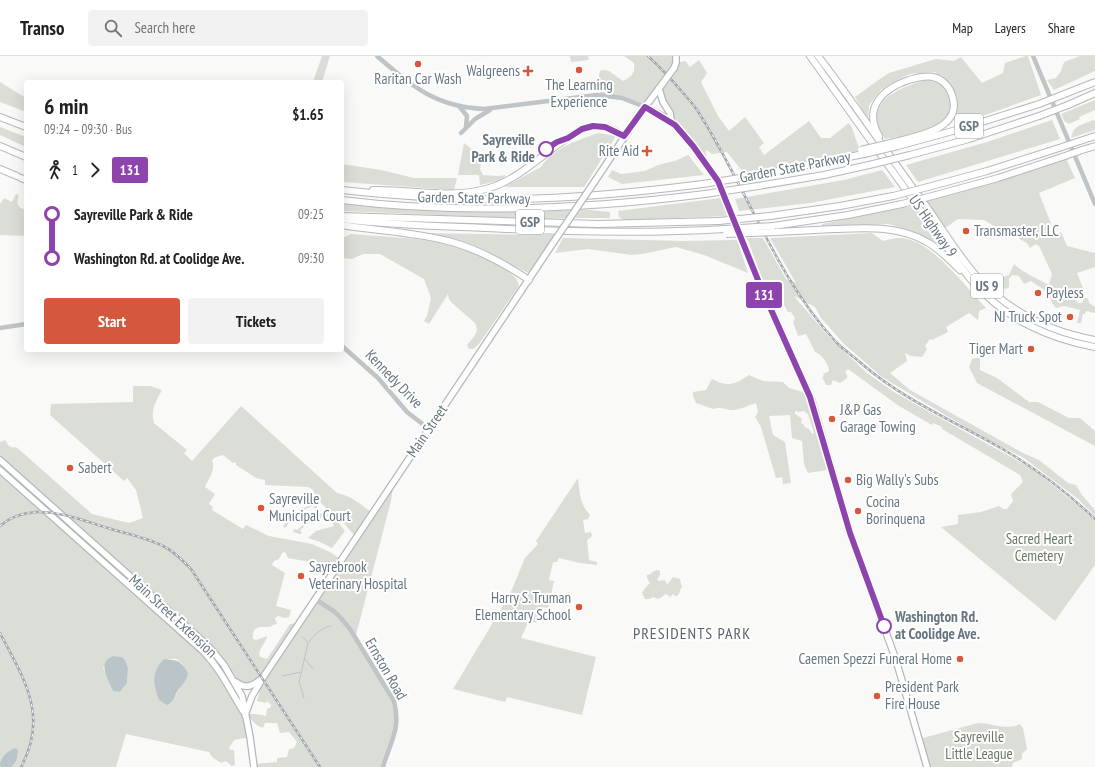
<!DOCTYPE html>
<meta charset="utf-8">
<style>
:root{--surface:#fff;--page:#f2f2f2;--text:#202124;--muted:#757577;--line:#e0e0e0;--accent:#d6583c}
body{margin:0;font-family:"PT Sans Narrow",sans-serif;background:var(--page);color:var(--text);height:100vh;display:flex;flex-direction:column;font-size:15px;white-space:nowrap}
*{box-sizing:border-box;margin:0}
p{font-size:13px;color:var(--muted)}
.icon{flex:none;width:22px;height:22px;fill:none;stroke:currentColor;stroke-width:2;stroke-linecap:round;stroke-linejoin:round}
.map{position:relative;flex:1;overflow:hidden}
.drawer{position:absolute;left:24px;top:24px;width:320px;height:272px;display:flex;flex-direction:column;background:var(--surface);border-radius:4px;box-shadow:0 4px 16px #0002}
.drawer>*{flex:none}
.badge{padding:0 8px;border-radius:3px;font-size:14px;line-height:26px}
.map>.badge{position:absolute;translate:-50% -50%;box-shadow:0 0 0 2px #fff}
.legs{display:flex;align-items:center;gap:6px;height:44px;padding:0 20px;font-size:13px}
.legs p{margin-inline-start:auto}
.head{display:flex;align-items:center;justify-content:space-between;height:68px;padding:0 20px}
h1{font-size:22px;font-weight:600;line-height:30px}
.button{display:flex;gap:8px;margin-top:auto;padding:8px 20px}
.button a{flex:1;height:46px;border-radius:4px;background:var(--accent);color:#fff;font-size:16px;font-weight:600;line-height:46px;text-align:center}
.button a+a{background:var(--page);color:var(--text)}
ul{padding:0 20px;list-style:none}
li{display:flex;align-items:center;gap:14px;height:44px;font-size:15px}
li i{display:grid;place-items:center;width:6px;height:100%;margin:0 5px;background:currentColor}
li i::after{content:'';width:10px;height:10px;margin:-5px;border:3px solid;border-radius:50%;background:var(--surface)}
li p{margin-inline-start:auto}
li:first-child i{background:linear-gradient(#0000 50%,currentColor 0)}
li:last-child i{background:linear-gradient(currentColor 50%,#0000 0)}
header{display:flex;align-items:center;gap:24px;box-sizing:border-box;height:56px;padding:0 20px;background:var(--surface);border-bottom:1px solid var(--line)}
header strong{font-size:19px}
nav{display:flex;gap:22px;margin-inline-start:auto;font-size:14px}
.search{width:280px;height:36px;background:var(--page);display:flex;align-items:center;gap:10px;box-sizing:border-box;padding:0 14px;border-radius:4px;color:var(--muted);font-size:15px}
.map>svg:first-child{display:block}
.green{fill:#daded7;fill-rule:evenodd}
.water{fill:#bac5c9}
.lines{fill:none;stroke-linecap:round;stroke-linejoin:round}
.stream{stroke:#bac5c9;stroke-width:1}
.major-casing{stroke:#b3b8bc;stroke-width:8}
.highway-casing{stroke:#b5b9bc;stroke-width:8}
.minor{stroke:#bfc4c7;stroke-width:4.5}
.major{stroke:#fff;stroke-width:5.5}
.highway{stroke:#fff;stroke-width:6}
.rail-casing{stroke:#a1a8ad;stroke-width:2.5}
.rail{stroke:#fff;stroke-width:1;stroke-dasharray:3;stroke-linecap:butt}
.major-bridge-casing{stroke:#b3b8bc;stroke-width:8;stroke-linecap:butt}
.highway-bridge-casing{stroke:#b5b9bc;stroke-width:8;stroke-linecap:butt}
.major-bridge{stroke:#fff;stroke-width:5.5}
.highway-bridge{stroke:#fff;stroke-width:6}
.line-1-casing{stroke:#fff;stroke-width:9}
.line-1{stroke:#8e44ad;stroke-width:6}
.poi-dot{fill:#d6583c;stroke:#fff;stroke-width:1.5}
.stop-1-dot{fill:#fff;stroke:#8e44ad;stroke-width:2}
.labels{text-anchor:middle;stroke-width:4;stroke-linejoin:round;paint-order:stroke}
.shield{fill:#fff;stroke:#949fa6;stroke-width:1}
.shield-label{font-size:14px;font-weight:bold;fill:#667680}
.poi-label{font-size:15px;fill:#667680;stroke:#fff;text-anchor:start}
.stop-label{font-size:15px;font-weight:bold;fill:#667680;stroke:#fff;text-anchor:end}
.street-label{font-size:15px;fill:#667680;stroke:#fff}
.park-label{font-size:15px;fill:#6a7966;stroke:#fff}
.neighbourhood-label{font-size:16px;letter-spacing:1px;fill:#58646c;stroke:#fff}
</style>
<header>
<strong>Transo</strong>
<div class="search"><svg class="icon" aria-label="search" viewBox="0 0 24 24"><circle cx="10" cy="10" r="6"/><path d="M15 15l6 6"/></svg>Search here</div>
<nav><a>Map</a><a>Layers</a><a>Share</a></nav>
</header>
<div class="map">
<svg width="1095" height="711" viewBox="0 0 1095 711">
<rect width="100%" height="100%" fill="#f9f9f8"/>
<!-- green -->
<g class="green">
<polygon points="322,0 330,0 322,26 313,26"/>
<polygon points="570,0 588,0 589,4 571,6"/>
<path d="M624 0H676V7L685 5 690 11 699 4 707 17 701 26 718 60 729 75 745 61 764 87 759 91 764 99 809 65 821 82H830L849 67C856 77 854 84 861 94L839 103 752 120 743 116 727 96 712 98 707 94 705 96 707 99 702 102 675 69 659 33 645 51 634 46 600 39 599 19 600 15 603 14 609 15 623 25C633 20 635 17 634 7Z"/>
<path d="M1026 0H1028L1041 39 955 70C958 39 958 36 935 16L910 18 890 28 881 34 869 49 868 64 855 41 880 23 889 17 936 3 954 5 961 1 982 27 1003 17 1005 7Z"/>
<polygon points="1080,0 1095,0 1095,15 1054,34 1047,24 1056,22 1061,15 1064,6"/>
<path d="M926 24C937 26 949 30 950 43 954 77 909 79 885 83 881 76 876 68 877 59 878 39 909 29 926 24Z"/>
<polygon points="0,26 26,42 26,56 0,46"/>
<polygon points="1095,44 1095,54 1079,61 1080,63 1069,68 1065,66 1061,58"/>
<polygon points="1052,64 1060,83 918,126 906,109 987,86"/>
<path d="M1093 64 1095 65V74L1071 82C1073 69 1082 69 1093 64Z"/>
<polygon points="0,71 26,81 26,91 0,79"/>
<path d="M598 77 616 80 584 131H504L541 111C553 92 579 84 598 77Z"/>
<polygon points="464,87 482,101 480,113 483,119 498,120 506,119 502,124 480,129 479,119 458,119"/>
<polygon points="688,99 704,119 622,128 608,121 612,114 621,118 645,115 658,109 675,105"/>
<path d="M1065 100 1075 122 1039 137 1055 178 1061 176 1067 190 1095 197V211L1077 217 1083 232 1072 234 1071 238 1078 247H1082L1084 242H1088L1089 247 1095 251V257L1086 255 1085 258H1083L1081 267H1077L1080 254 1064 250 1056 252 1052 247 1049 237 1031 225 1024 228 1019 220 1012 219 1009 223V231L1006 233 1002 232 996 228 995 224 1001 219 1004 221 1009 219 1014 208C1022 216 1037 223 1049 229L1052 218 1039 190 1036 188 1030 192 1027 187 1016 181 1005 177 984 164 958 163 942 174 920 143Z"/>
<polygon points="342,108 381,114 414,122 457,122 454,134 342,126"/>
<polygon points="882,114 895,131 810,147 739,155 735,143 844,124"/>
<path d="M16 138 19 139C16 148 17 151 26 154V180L0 179V148L4 142 12 146Z"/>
<polygon points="721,142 727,160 624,164 619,161 618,155"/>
<polygon points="342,148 427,154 485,156 570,153 566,162 543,163 342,155"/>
<polygon points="912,150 939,188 912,175 888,168 822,171 822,168"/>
<polygon points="581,153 610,156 610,162 575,162"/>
<polygon points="428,177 543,179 555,179 528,217 471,188"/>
<path d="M872 177 883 185C888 184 894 182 899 182 931 182 965 231 986 252L979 255 978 264 969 257 946 271 948 276 932 284 930 283 925 290 927 293 922 301 911 300 905 297 907 305 890 317 910 334 1023 397 1039 404 1068 427 1076 429 1082 439 1095 454V460L1078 443 1024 402 972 375 882 321 844 288 821 262 815 251 794 240 829 281 867 317 894 336 931 357 1033 413 1081 452 1095 465V509L1055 565 941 471 958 468V459L981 456 999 450 1003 453H1007L1013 445 1011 438 1023 426 1020 419 942 373V371L933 367 932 369 899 350 848 313 845 316 847 319V322L840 327 833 324 831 329H826L822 321 824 320 823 318 829 315C829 308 821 298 815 296L806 278 798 280 793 266 795 262 791 256H788L783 247 773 251 747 182H763L786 223 796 227 770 182Z"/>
<path d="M351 178C402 182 460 182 503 212 510 217 518 221 519 230L479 288 473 293H469L467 289C473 282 480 276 475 267L452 247 449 243 448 238 429 268 424 265 427 260 431 242 424 223 380 198H363L352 203 342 202V182Z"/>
<polygon points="563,182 683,185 737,184 748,217 704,199 676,191 642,198 632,199 588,193 555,197"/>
<polygon points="980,301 980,314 997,322 1029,346 1038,346 1069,362 1080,362 1095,375 1095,390 977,327 969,311 972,303"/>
<path d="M749 319 763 325 783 326 789 332 803 336 808 346 827 414 808 417 804 408 802 385 792 382 790 359 769 360 773 379 785 386 791 427 783 428 782 421 776 422 761 371 755 361 758 356 756 347C749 349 740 354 733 354 726 354 720 350 713 353L696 347 693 340V336L706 334 712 323C728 331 734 329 749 319ZM795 355 799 356 804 355 808 358 814 377 812 378 809 373 805 371 804 369 801 367 802 363 797 359 795 358Z"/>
<path d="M133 330H150L162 334C156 345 150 355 154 367L187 394 184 397 192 405 241 350 337 437C351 440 361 448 372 457L394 424 391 445 355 583 394 645 397 667 383 711H254L253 708 277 706V702L287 701 289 693 294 692 297 686 289 676 280 677 277 667H265L263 672 258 670 246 659 250 681 234 684 229 692 231 694H234L235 709 232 710 226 705 221 707 212 701 209 696 126 678 116 711H0V414L204 596 245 658H256L266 660 267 653 271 651V649L267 645 266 647 257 645 263 622 249 631 234 624 220 604 0 404V385L1 386 5 384C8 389 10 393 16 391L22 396 92 458 129 467 143 462 136 434 127 422 124 425 50 359 51 348 133 346ZM223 399 233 407 236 406V409L256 422 265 424V429L308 431 312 433 318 444 330 456 338 461 356 481 341 504 332 497 312 488 269 480 246 469 243 473 212 454 213 451 209 448 215 438 205 431C209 422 216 414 212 404L216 401ZM285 496 288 502 316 507 331 520 299 567 290 568 267 603 260 601C257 593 266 588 267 580L256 584 253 583C251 569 261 571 270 571L273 569 277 568 275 562 278 560 285 562 289 561 291 554 276 550 285 517 272 509 274 505 279 503 282 497ZM114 600 122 601 125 604 128 612 127 627 120 636 113 635 103 612ZM166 603H176L183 608 180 632 177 635 176 641Z"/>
<path d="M578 422C580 437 579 447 590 459L588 463 583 464 585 477 591 476 592 480 587 484 589 504 597 506V509L580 507 559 502 557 506H553L549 524 554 525 548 552 543 551 539 566 528 567 521 582 596 601 582 659 507 641 505 646 453 633 510 538 525 502 538 488 536 485Z"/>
<path d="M310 445H313C317 446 318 450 316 454L313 450C301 454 293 461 285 472L283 470 295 457 310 449Z"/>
<polygon points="319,457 327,458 332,462 330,463 328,460 311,465 300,474 302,477 300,478 293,476 294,473 297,474 307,465 320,460"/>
<polygon points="337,465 345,475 332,492 320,486 308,482 316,475 334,470 333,467"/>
<polygon points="657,514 660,515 660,519 657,524 659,525 665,524 667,529 673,521 680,523 682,532 680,533 680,536 677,540 675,540 673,538 670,541 668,539 665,538 662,541 658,543 653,541 650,543 645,543 642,537 645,532 650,527 647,522 647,519 651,518 652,516"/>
<path d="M978 667C992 667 1006 675 1020 668L1023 672 1027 693 1022 698V703L1013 707 1012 711H927L919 683Z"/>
</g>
<!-- water -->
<g class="water">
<path d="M114 600 122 601 125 604 128 612 127 627 120 636 113 635C108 623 96 605 114 600Z"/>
<path d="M164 603C178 605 180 603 188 617 187 624 183 628 178 634 174 640 175 645 167 649L159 644C153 627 151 617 164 603Z"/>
<path d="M15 692 18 694C16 703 19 703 11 711H2L0 710C0 701 8 695 15 692Z"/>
</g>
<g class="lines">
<!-- stream -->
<g class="stream">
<polyline points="303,581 308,587 299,626 304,642"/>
<path d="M309 586C315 578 321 572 331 570"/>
<polyline points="305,603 313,613"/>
<polyline points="282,620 301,616"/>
</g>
<defs>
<g id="major">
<polyline points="674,12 676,7 676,0"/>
<polyline points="659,33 663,46 670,57 671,65"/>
<polyline points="645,51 664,61 675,69 693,90 718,125 760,229 812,345 850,477 896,604 927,711"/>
<polyline points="595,125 639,59 663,27"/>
<polyline points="0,404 197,580 211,593 224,609 242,640 250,681 254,711"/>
<path d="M0 414 204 596C221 614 230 634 243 655"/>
<path d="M236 626C245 633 251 631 260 624"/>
<polyline points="245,659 252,640 264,620 553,187"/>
</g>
<g id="highway">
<path d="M810 0 954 201C961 210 967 220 975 228 1006 263 1050 283 1095 291"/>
<path d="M818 0C855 48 888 99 924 147 942 172 958 200 979 223 1010 256 1051 276 1095 284"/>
<polyline points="1062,39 1095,26"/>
<polyline points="1068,49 1095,37"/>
<polyline points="0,61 26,71"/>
<path d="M879 80C863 52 882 33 909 24 916 22 925 19 933 21 942 23 949 30 952 39 964 73 917 80 895 86"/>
<polyline points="1080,85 1095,80"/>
<polyline points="0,90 26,101"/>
<polyline points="898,90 960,73 1039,48"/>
<polyline points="1082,94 1095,90"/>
<polyline points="910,99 969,83 1039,60"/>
<polyline points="0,113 17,120"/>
<polyline points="752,120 864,98"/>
<polyline points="21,122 26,124"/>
<polyline points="758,130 824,119 869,109"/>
<polyline points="928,131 987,115 1059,92"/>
<path d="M342 134C397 140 453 144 509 143 574 143 639 136 703 128"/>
<path d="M373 134C410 133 449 143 486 133 513 126 534 106 556 90 568 82 581 70 596 70 606 70 616 75 624 80"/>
<polyline points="936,139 998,122 1065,100"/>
<path d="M342 144C462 159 586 153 705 138"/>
<polyline points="342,160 598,168 719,165"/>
<polyline points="770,160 840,150 893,140"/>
<path d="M342 163C389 169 437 170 485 172 565 176 645 178 725 173"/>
<path d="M342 169C378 175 416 176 452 186 480 194 505 208 529 224"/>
<polyline points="773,170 848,159 902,148"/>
<path d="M776 176C796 175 815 174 834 173 866 172 898 169 927 186 940 193 949 204 960 214"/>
</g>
</defs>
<!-- major casing -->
<use href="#major" class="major-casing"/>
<!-- highway casing -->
<use href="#highway" class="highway-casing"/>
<!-- minor -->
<g class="minor">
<path d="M377 0C412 30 435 51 484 53L597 39 622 42 645 51"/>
<polyline points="1033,0 1095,148"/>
<polyline points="459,50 467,60 466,71"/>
<polyline points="461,77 475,63 490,54"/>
<polyline points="0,272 26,268"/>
<polyline points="342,290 378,322 407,356 429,373"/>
<path d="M315 543 335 556 340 561 350 573 394 645C401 673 391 684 383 711"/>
</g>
<!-- major -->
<use href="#major" class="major"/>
<!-- highway -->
<use href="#highway" class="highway"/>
<defs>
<g id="rail">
<path d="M648 0C661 12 673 25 684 38 688 43 693 48 697 54 746 129 774 219 836 286 844 294 853 300 862 308 905 345 956 366 1006 395 1038 414 1068 437 1095 463"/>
<path d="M0 470C10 461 24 457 36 456 61 455 87 466 111 473 128 478 147 482 163 490 174 495 182 504 191 513L320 711"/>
<path d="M0 577C24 623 49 660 21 711"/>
</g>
</defs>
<!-- rail casing -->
<use href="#rail" class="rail-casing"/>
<!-- rail -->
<use href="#rail" class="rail"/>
<defs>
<g id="major-bridge">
<polyline points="663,27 674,12"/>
<polyline points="553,187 595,125"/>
</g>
<g id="highway-bridge">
<polyline points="1039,48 1062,39"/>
<polyline points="1039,60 1068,49"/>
<polyline points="1059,92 1080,85"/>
<polyline points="861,94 895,86"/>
<polyline points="864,98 898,90"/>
<polyline points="1065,100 1082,94"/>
<polyline points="869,109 910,99"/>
<polyline points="703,128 752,120"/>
<polyline points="705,138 758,130"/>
<polyline points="893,140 928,131"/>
<polyline points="902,148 936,139"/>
<polyline points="719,165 770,160"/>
<polyline points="725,173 773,170"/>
<polyline points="726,178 776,176"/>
</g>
</defs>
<!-- major-bridge casing -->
<use href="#major-bridge" class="major-bridge-casing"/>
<!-- highway-bridge casing -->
<use href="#highway-bridge" class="highway-bridge-casing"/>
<!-- major-bridge -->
<use href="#major-bridge" class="major-bridge"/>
<!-- highway-bridge -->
<use href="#highway-bridge" class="highway-bridge"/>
</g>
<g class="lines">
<defs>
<polyline id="line-1" points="546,93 557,86 568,82 582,73 593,70 605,71 624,80 645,51 675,69 693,90 718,125 760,229 810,341 850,477 884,570"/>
</defs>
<!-- line-1 casing -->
<use href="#line-1" class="line-1-casing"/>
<!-- line-1 -->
<use href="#line-1" class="line-1"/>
</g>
<!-- markers -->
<g class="poi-dot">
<circle cx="418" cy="8" r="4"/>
<circle cx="579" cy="14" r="4"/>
<path d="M526 9h4v4h4v4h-4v4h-4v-4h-4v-4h4z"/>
<path d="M645 89h4v4h4v4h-4v4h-4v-4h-4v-4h4z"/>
<circle cx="966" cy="175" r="4"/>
<circle cx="1038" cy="237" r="4"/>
<circle cx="1070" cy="261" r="4"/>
<circle cx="1031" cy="293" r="4"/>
<circle cx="832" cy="363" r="4"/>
<circle cx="70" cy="412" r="4"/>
<circle cx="848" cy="424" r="4"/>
<circle cx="261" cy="452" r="4"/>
<circle cx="858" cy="455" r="4"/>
<circle cx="301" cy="520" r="4"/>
<circle cx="579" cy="551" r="4"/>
<circle cx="960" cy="603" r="4"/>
<circle cx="877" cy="640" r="4"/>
</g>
<g class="stop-1-dot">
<circle cx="546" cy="93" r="7"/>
<circle cx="884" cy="570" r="7"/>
</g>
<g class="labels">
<!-- shield labels -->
<g class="shield">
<rect x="955" y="58" width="28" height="24" rx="3"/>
<rect x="516" y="154" width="28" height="24" rx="3"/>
<rect x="971" y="218" width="32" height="24" rx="3"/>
</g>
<g class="shield-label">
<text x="969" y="75">GSP</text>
<text x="530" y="171">GSP</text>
<text x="987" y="235">US 9</text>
</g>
<!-- poi labels -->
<g class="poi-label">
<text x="520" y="20" text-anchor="end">Walgreens</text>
<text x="418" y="28" text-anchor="middle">Raritan Car Wash</text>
<text x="579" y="34" text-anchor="middle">The Learning<tspan x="579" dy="17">Experience</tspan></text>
<text x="639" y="100" text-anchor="end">Rite Aid</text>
<text x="974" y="180">Transmaster, LLC</text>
<text x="1046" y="242">Payless</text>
<text x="1062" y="266" text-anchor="end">NJ Truck Spot</text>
<text x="1023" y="298" text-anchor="end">Tiger Mart</text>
<text x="840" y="359">J&amp;P Gas<tspan x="840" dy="17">Garage Towing</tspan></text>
<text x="78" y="417">Sabert</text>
<text x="856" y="429">Big Wally's Subs</text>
<text x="269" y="448">Sayreville<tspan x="269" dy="17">Municipal Court</tspan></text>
<text x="866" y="451">Cocina<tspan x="866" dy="17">Borinquena</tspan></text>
<text x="309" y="516">Sayrebrook<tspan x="309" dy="17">Veterinary Hospital</tspan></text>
<text x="571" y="547" text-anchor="end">Harry S. Truman<tspan x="571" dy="17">Elementary School</tspan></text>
<text x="952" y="608" text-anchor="end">Caemen Spezzi Funeral Home</text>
<text x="885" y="636">President Park<tspan x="885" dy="17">Fire House</tspan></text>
</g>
<!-- stop labels -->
<g class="stop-label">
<text x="535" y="89">Sayreville<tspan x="535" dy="17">Park &amp; Ride</tspan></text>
<text x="895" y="566" text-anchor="start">Washington Rd.<tspan x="895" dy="17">at Coolidge Ave.</tspan></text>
</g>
<!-- street labels -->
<g class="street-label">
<text transform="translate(795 111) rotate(-11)" y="5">Garden State Parkway</text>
<text transform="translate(474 142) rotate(1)" y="5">Garden State Parkway</text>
<text transform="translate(933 170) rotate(55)" y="5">US Highway 9</text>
<text transform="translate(394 323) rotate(46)" y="5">Kennedy Drive</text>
<text transform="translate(427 375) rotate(-56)" y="5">Main Street</text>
<text transform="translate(173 560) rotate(43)" y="5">Main Street Extension</text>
<text transform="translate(386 613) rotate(60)" y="5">Ernston Road</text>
</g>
<!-- park labels -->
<g class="park-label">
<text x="1039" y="488">Sacred Heart<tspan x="1039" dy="17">Cemetery</tspan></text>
<text x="979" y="686">Sayreville<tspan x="979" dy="17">Little League</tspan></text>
</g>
<!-- neighbourhood labels -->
<g class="neighbourhood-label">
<text x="692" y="583">PRESIDENTS PARK</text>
</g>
</g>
</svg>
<b class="badge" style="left:764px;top:239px;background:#8e44ad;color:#fff">131</b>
<section class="drawer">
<div class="head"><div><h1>6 min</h1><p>09:24 – 09:30 · Bus</p></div><b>$1.65</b></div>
<div class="legs"><svg class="icon" aria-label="walk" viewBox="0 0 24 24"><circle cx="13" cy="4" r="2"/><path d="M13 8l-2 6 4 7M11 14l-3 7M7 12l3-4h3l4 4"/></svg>1<svg class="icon" aria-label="forward" viewBox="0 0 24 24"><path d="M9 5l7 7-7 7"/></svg><b class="badge" style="background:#8e44ad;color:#fff">131</b></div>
<ul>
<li><i style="color:#8e44ad"></i><b>Sayreville Park &amp; Ride</b><p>09:25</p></li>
<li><i style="color:#8e44ad"></i><b>Washington Rd. at Coolidge Ave.</b><p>09:30</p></li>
</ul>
<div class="button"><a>Start</a><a>Tickets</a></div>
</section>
</div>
